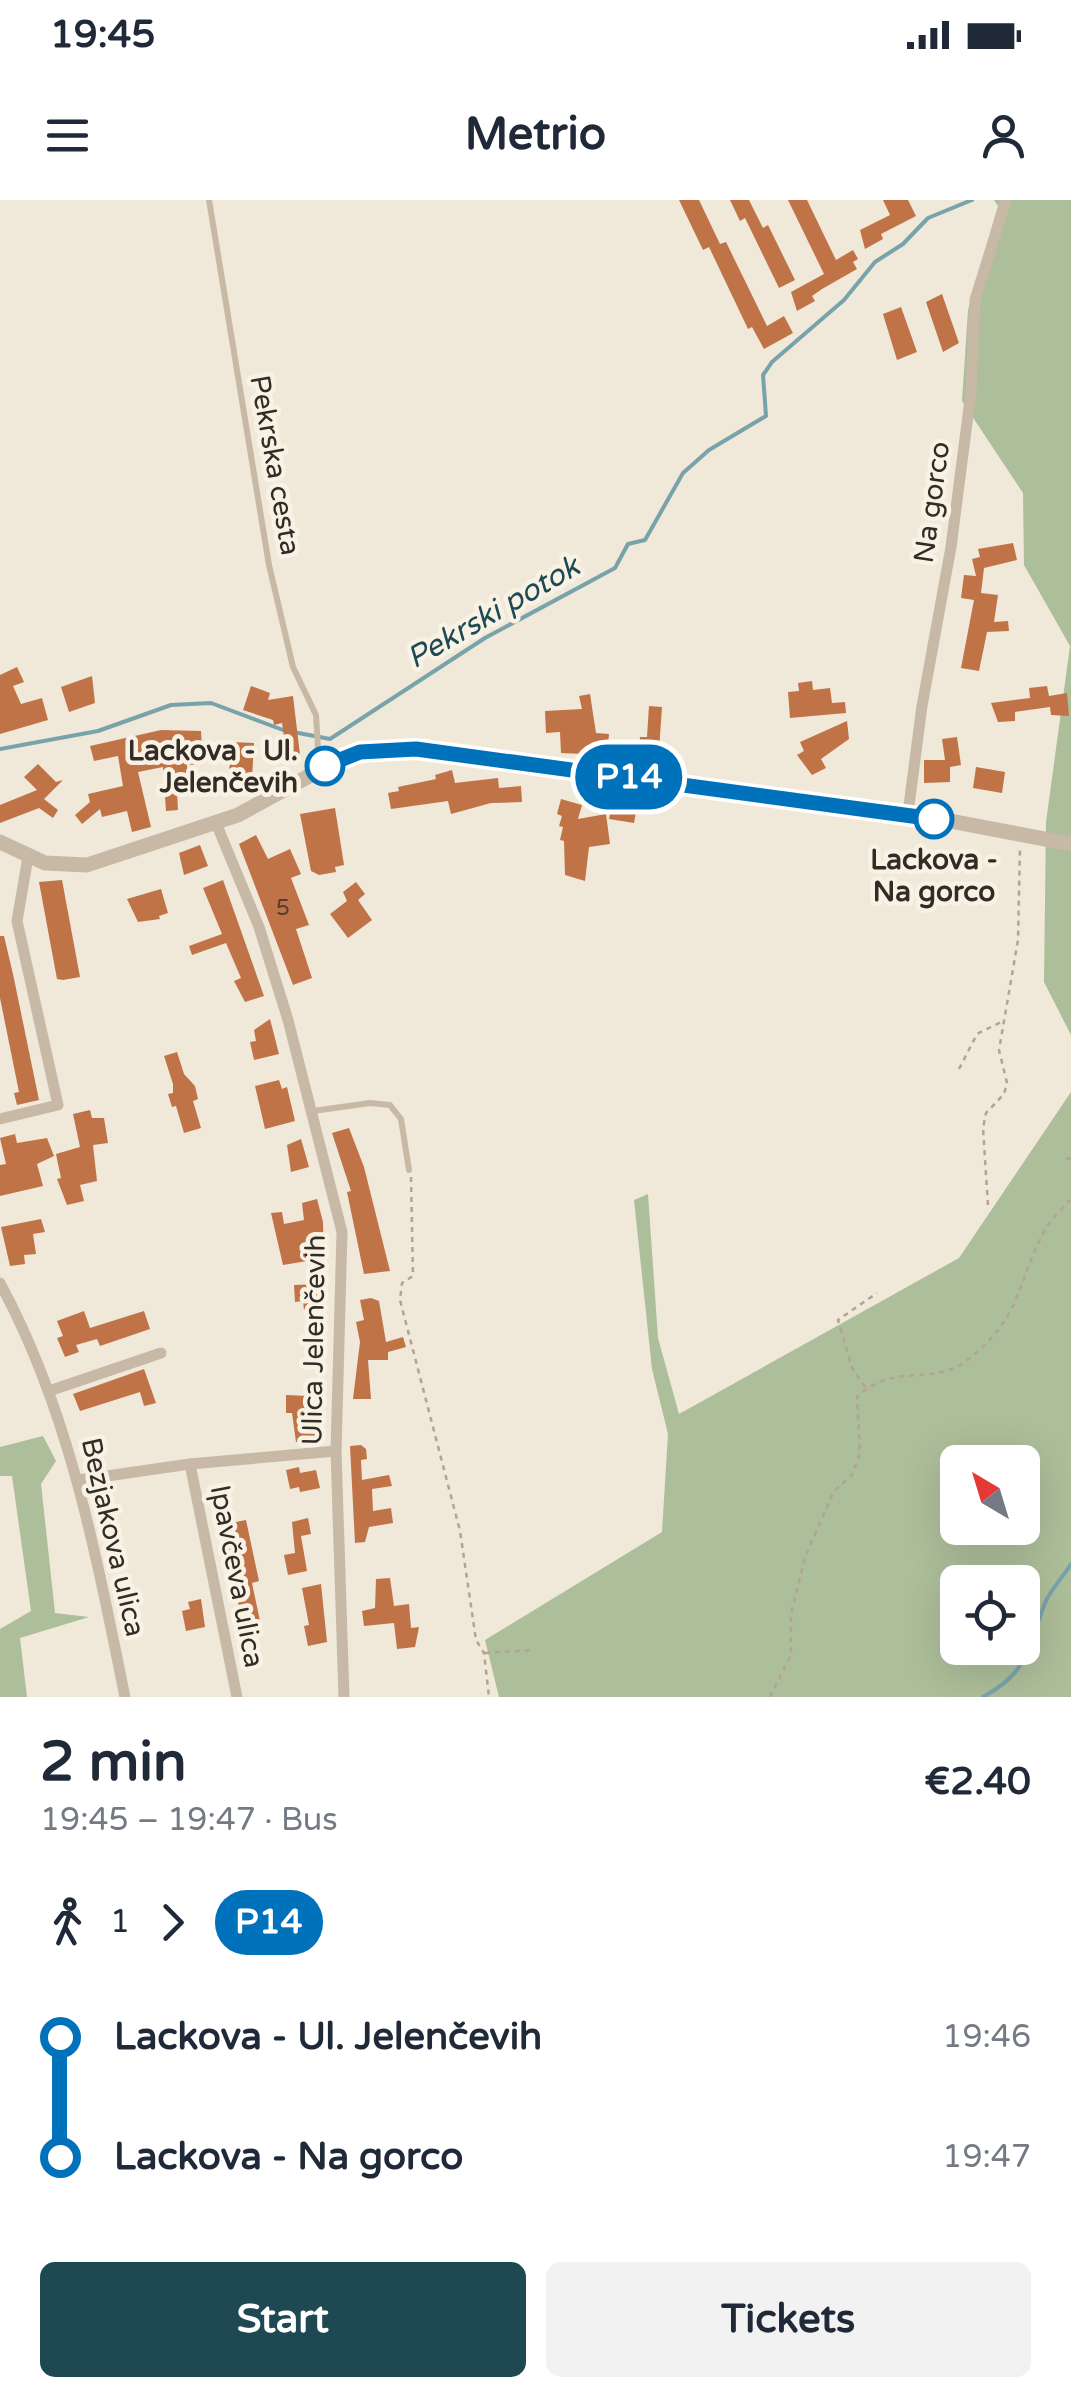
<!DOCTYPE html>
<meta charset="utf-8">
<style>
:root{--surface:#fff;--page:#f2f2f3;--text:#1f2937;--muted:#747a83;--accent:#1e4953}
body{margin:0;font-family:"Varela Round",sans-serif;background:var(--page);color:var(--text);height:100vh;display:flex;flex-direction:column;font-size:38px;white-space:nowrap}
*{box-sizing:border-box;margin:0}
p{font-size:32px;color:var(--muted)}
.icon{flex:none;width:55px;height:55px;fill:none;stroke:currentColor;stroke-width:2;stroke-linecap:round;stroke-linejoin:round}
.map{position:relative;height:1497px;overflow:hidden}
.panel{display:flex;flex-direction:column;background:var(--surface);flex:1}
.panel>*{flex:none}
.badge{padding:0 20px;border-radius:32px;font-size:35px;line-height:65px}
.needle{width:65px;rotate:322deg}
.buttons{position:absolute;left:940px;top:1245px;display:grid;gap:20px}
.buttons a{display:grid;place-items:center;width:100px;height:100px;border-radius:15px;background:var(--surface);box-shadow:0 10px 40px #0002;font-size:50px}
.map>.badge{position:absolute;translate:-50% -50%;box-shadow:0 0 0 5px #fff}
.legs{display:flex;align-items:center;gap:15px;height:110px;padding:0 40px;font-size:32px}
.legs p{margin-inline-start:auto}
.headline{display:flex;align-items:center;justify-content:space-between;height:170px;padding:0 40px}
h1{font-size:55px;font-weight:800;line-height:75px}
.primary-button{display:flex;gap:20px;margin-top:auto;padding:20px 40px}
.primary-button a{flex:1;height:115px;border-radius:15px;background:var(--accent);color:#fff;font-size:40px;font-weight:800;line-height:115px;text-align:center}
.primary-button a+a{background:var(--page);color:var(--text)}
ul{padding:0 40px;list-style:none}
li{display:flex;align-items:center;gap:35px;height:120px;font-size:38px}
li i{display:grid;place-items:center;width:15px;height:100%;margin:0 12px;background:currentColor}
li i::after{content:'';width:25px;height:25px;margin:-12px;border:8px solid;border-radius:50%;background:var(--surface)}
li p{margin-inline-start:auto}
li:first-child i{background:linear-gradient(#0000 50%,currentColor 0)}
li:last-child i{background:linear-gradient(currentColor 50%,#0000 0)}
.status{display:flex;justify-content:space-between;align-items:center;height:70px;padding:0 50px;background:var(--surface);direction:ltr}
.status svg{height:28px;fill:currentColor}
header{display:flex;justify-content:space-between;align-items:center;height:130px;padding:0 40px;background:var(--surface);font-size:45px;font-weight:800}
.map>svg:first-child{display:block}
.green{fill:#adbe9a;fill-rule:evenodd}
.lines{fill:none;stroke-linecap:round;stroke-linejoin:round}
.stream{stroke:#79a3ab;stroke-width:4}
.building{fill:#c07347}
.path{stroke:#b3a390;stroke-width:2.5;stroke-dasharray:5 5;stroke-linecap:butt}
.service{stroke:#c7b9a6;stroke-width:6}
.minor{stroke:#c7b9a6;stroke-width:11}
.tertiary{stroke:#c7b9a6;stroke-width:15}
.line-1-casing{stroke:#fff;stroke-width:22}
.line-1{stroke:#0072bc;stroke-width:15}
.stop-1-dot{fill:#fff;stroke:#0072bc;stroke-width:5}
.labels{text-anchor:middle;stroke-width:9;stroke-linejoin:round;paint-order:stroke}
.number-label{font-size:22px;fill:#563e2e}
.street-label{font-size:28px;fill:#332c26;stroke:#f8f2e5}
.stop-label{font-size:28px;font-weight:bold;fill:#332c26;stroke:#f8f2e5;text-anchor:end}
.water-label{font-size:30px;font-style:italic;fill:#1e4953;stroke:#f8f2e5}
</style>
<div class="status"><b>19:45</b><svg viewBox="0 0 49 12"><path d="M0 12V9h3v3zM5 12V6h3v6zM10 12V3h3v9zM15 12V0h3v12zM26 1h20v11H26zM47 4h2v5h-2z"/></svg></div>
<header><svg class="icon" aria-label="menu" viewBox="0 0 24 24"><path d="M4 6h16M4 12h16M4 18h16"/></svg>Metrio<svg class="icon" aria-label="person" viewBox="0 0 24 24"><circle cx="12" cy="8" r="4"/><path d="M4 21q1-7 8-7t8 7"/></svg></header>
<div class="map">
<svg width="1071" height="1497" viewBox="0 0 1071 1497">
<rect width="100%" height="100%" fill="#f0e8d9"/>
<!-- green -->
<g class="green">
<polygon points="994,0 1071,0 1071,835 1044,782 1046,622 1070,446 1024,365 1023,293 962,201 968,110 998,6"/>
<path d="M1071 892V1497H499L485 1440 662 1332 668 1234 652 1169 634 1000 648 994 658 1138 679 1214 959 1058ZM1022 1262V1328H958V1262ZM1022 1382V1448H958V1382Z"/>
<polygon points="43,1236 56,1261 41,1284 55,1413 89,1417 20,1438 27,1497 0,1497 0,1429 31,1411 12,1276 0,1276 0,1247"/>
</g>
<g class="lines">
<!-- stream -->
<g class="stream">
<polyline points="293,532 330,539 485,438 615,368 628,344 645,340 683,273 709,250 766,216 763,175 772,162 844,100 875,62 903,44 928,18 972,0"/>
<polyline points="0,549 98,531 171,505 211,503 283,530"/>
<path d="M983 1497C1030 1471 1027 1449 1045 1403 1051 1389 1063 1377 1071 1364"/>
</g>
</g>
<!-- building -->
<g class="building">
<polygon points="679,0 699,0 720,44 726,42 767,126 784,116 793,133 764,149 752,127 748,129 709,47 703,50"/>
<polygon points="730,0 749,0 763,28 768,25 795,80 779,88 745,18 740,21"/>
<polygon points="788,0 807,0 836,60 853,50 858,59 853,62 857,69 822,89 812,96 815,101 797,111 791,92 824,74"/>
<polygon points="883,0 908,0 916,16 881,34 883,39 865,49 860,30 890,15"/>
<polygon points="942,94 959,143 943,152 926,102"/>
<polygon points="901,107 917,152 897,160 883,114"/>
<polygon points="1013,343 1017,360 984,368 981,393 998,395 994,422 1008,421 1009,431 987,432 979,471 961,468 974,400 961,398 964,375 976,376 972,359 980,357 978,349"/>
<polygon points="17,467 24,482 13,486 21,504 42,498 48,520 0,534 0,475"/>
<polygon points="92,476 95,503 69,512 61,487"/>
<polygon points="812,481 813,490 830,488 832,503 845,502 846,513 790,518 788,492 799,491 798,483"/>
<polygon points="251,486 270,493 268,500 293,496 300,555 287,557 282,523 274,525 273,520 243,510"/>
<polygon points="1047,486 1049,496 1067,493 1069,516 1051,515 1050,507 1015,512 1015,521 998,522 991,503 1030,498 1029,488"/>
<polygon points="590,494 596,533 609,534 607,555 561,553 560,532 546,533 545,511 582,509 579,496"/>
<polygon points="649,506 662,507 658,565 638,564 640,537 647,537"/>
<polygon points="847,521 849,539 821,559 826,568 812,575 797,555 804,551 800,542"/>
<polygon points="161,530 201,531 203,564 187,565 188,590 177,591 178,610 166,611 163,567 138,572 151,627 132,632 127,611 102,617 100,609 82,624 75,615 90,602 88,594 123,586 118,556 94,561 90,546"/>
<polygon points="957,537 961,565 950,567 950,582 924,583 924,560 945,560 942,539"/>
<polygon points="232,542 254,543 252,579 247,573 246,592 227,591"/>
<polygon points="38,564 56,582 63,580 44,599 58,610 53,618 39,608 0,623 0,605 37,590 24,577"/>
<polygon points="976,567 1005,572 1002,593 973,588"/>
<polygon points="452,570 455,583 498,578 499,588 521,586 522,602 491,603 451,614 448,601 391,609 388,593 399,591 398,587 436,579 435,575"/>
<polygon points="614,592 639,596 634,623 609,619"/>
<polygon points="561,599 582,605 578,619 606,614 610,644 589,647 585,681 565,675 564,641 560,640 563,627 559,626 562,616 557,614"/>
<polygon points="335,608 344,665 335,667 336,672 319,675 311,671 300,614"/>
<polygon points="256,635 268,659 290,649 301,674 291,678 309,725 296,729 312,778 293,785 239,644"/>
<polygon points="200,645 208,666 184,675 179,653"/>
<polygon points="62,680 80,777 63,780 57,779 39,682"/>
<polygon points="223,680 264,796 245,802 234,781 241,778 226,743 192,755 189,746 222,734 203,688"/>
<polygon points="356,682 365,694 358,700 372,720 348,738 330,714 347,701 343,692"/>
<polygon points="161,689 168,713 159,716 160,719 138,722 127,699"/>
<polygon points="0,736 4,736 13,774 39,900 17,905 14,893 19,892 0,798"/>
<polygon points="270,819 279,854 254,860 250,842 256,841 254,830"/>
<polygon points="177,852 184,874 195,886 198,899 193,901 201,928 184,933 176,906 172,907 168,894 173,893 173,884 164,856"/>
<polygon points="279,880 282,889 287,887 295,921 265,929 255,886"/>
<polygon points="90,910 92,918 104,918 108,943 93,945 97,981 80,985 84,1001 67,1005 57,979 61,978 56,954 80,947 73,914"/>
<polygon points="349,928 364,967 390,1071 364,1074 347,992 351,991 332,933"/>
<polygon points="15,934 17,943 47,938 54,956 37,964 43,986 0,996 0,965 6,964 0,938"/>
<polygon points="301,939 309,967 291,972 287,945"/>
<polygon points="317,999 323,1022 324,1068 310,1068 307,1061 283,1065 271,1013 282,1012 284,1024 304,1020 302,1003"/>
<polygon points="41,1019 45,1032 33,1034 36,1054 24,1055 25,1064 10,1066 1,1027"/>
<polygon points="318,1084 319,1109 304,1110 303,1101 295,1102 294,1085"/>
<polygon points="371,1098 379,1101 386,1142 403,1137 406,1147 388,1152 388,1160 368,1160 371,1199 353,1199 360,1142 356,1122 364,1120 360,1100"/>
<polygon points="84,1111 90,1128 144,1111 150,1129 100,1146 97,1139 76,1145 79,1152 65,1157 57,1138 63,1136 57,1121"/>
<polygon points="144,1169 156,1203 144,1206 140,1192 80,1211 73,1194"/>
<polygon points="286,1195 307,1196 306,1226 323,1225 323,1240 296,1242 292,1213 286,1213"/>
<polygon points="361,1245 366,1249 367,1259 361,1260 362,1280 389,1275 392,1286 372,1289 373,1311 391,1308 393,1323 369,1327 365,1342 355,1343 350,1246"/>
<polygon points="299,1267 300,1273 316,1270 320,1288 300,1292 299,1287 290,1289 286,1270"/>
<polygon points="308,1318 311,1334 301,1336 307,1371 288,1375 284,1355 295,1353 292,1322"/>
<polygon points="246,1320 259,1381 252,1383 260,1421 243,1425 238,1402 246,1401 235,1353 227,1355 221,1325"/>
<polygon points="390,1378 394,1406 409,1404 411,1428 419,1427 415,1447 397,1449 394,1423 364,1426 362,1411 375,1408 376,1379"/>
<polygon points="321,1384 327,1442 308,1446 304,1426 309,1425 302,1388"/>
<polygon points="201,1399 205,1427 186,1431 182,1411 190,1409 188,1402"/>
</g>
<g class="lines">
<!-- path -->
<g class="path">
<polyline points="959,869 977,834 1003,821"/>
<polyline points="1066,958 1071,959"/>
<polyline points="411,977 413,1076 402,1083 400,1100 460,1331 476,1440 484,1453 489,1497"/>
<polyline points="988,1005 983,928 986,913 1004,894 1007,883 999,850 1018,740 1020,647"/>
<polyline points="865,1187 852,1168 838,1120 877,1093"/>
<polyline points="485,1453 534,1450"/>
<path d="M770 1497 791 1455V1414L805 1357 834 1291 852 1275 860 1253 857 1197C895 1161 933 1188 969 1159 1023 1116 1017 1080 1046 1028 1052 1018 1063 1008 1071 999"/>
</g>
<!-- service -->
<g class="service">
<polyline points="209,0 269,365 293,467 316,515 318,549 326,563"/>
<polyline points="313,911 370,903 390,905 401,919 409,970"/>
</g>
<!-- minor -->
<g class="minor">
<polyline points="908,613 922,506 951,347 971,192 975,100 1006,0"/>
<polyline points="216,623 259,727 288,820 342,1032 336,1251 344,1497"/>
<polyline points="0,919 58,905 17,721 28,657"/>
<path d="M0 1083C70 1212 96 1355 125 1497"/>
<polyline points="49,1191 161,1153"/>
<polyline points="190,1264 237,1497"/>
<polyline points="79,1280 190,1264 336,1251"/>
</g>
<!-- tertiary -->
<polyline class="tertiary" points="0,642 45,663 87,665 238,615 342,558 360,552 416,549 908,613 1071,644"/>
</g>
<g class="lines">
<defs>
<polyline id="line-1" points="325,566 360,552 416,549 934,619"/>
</defs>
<!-- line-1 casing -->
<use href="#line-1" class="line-1-casing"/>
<!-- line-1 -->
<use href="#line-1" class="line-1"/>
</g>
<!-- markers -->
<g class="stop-1-dot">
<circle cx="325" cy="566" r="18"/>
<circle cx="934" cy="619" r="18"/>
</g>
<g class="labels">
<!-- number labels -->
<g class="number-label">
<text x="283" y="715">5</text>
</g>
<!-- street labels -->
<g class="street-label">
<text transform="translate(276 265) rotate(80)" y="10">Pekrska cesta</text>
<text transform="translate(931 302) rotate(-82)" y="10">Na gorco</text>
<text transform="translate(313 1140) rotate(-89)" y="10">Ulica Jelenčevih</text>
<text transform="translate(114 1337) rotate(77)" y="10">Bezjakova ulica</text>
<text transform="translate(238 1376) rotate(79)" y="10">Ipavčeva ulica</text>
</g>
<!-- stop labels -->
<g class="stop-label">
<text x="298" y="560">Lackova - Ul.<tspan x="298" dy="32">Jelenčevih</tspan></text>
<text x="934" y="669" text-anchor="middle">Lackova -<tspan x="934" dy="32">Na gorco</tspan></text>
</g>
<!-- water labels -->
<g class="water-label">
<text transform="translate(493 412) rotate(-30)" y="10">Pekrski potok</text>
</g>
</g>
</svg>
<div class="buttons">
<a><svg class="needle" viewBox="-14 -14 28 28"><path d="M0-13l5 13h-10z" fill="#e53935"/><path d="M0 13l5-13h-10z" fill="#747a83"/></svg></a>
<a><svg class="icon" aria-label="locate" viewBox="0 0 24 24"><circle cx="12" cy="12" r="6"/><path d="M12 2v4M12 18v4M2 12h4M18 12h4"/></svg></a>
</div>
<b class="badge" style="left:629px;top:577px;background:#0072bc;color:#fff">P14</b>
</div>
<section class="panel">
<div class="headline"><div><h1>2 min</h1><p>19:45 – 19:47 · Bus</p></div><b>€2.40</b></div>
<div class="legs"><svg class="icon" aria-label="walk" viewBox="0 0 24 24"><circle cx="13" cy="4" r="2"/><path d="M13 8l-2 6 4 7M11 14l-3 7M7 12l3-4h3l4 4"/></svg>1<svg class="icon" aria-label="forward" viewBox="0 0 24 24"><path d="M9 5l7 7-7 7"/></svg><b class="badge" style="background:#0072bc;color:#fff">P14</b></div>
<ul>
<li><i style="color:#0072bc"></i><b>Lackova - Ul. Jelenčevih</b><p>19:46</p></li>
<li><i style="color:#0072bc"></i><b>Lackova - Na gorco</b><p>19:47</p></li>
</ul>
<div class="primary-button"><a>Start</a><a>Tickets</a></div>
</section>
